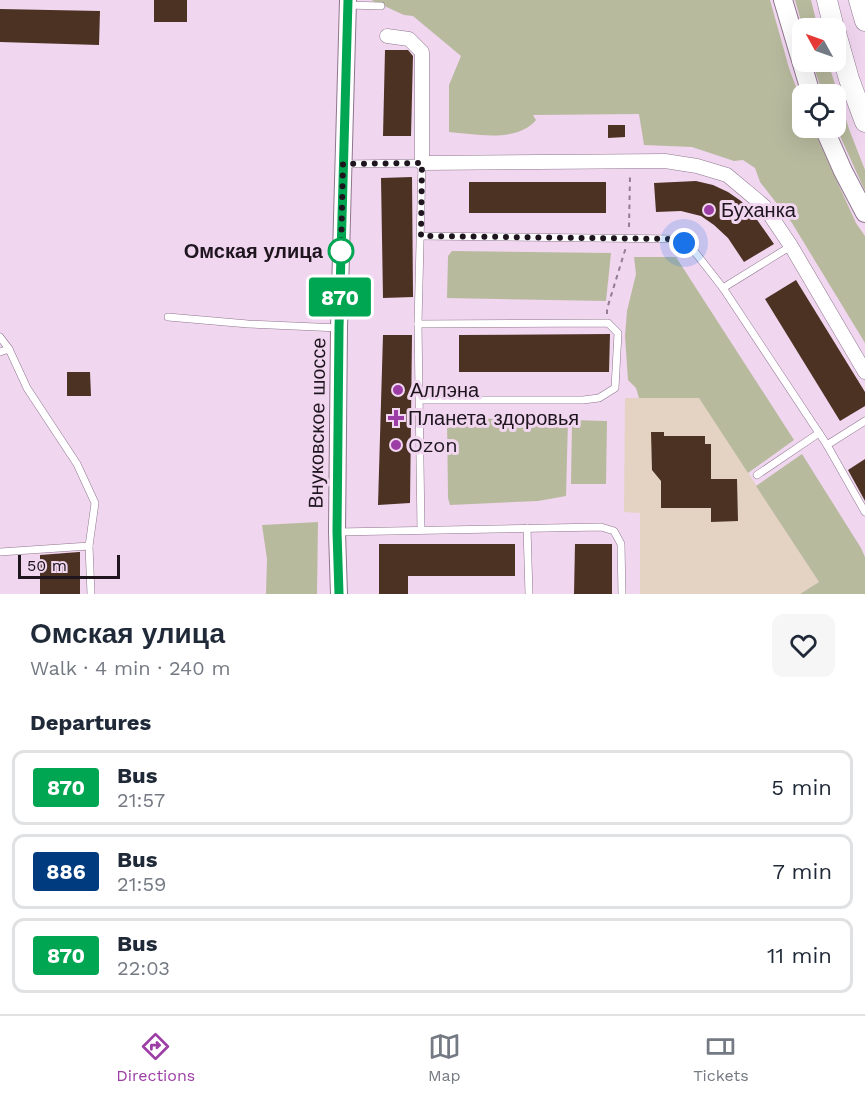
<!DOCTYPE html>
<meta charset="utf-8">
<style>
:root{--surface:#fff;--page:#f6f6f7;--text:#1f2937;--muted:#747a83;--line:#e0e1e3;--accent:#9d3ea6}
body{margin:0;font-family:"Work Sans",sans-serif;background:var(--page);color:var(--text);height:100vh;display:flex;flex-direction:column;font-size:22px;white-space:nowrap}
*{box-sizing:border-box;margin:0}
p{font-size:20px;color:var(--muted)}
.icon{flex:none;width:33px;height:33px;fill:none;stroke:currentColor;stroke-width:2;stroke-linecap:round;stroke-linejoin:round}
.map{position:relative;height:594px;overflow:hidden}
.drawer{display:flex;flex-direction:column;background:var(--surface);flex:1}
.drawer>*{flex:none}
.badge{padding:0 12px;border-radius:4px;font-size:21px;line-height:39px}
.needle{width:39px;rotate:310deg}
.fabs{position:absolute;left:792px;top:18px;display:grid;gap:12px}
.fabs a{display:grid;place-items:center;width:54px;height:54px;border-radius:12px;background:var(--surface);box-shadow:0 6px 24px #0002;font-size:30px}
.scale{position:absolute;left:18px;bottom:15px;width:102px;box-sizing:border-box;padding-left:6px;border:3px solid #1e151e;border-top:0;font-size:16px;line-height:21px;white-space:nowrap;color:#1e151e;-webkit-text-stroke:4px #f1d6f0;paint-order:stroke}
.you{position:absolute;width:30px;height:30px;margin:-15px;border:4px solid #fff;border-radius:50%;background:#1a73e8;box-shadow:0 0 0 9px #1a73e833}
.map>.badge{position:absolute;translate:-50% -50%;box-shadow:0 0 0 3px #fff}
h2{padding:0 30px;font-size:22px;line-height:54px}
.round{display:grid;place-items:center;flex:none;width:63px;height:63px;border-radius:12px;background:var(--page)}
.summary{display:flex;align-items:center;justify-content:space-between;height:102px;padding:0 30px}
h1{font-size:28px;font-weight:700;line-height:45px}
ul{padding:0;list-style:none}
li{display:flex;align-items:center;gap:18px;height:75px;margin:0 12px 9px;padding:0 18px;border:3px solid var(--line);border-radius:12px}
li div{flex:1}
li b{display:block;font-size:22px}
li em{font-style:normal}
li .badge{min-width:66px;font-weight:700;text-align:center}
.tabs{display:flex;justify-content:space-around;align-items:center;height:84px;border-top:2px solid var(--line);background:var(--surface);font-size:16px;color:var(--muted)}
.tabs a{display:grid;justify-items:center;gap:3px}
.tabs .current{color:var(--accent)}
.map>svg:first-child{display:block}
.education{fill:#e4d3c2}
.green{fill:#b8ba9e}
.building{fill:#4c3223}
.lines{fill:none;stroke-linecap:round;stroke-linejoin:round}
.service-casing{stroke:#8e768e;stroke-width:8}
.minor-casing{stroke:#8e768e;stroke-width:15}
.tertiary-casing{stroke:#8e768e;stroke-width:18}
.secondary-casing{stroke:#8e768e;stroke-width:20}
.primary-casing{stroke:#8e768e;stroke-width:21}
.path{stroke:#917e91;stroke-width:2;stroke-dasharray:4.5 4.5;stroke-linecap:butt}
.service{stroke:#fff;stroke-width:7}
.minor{stroke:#fff;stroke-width:14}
.tertiary{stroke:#fff;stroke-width:16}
.secondary{stroke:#fff;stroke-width:18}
.primary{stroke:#fff;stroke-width:20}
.line-casing{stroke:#fff;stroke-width:14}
.line{stroke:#00a651;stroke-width:9}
.walk{stroke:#1e151e;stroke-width:6;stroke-dasharray:0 10.8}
.poi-dot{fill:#9d3ea6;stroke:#f1d6f0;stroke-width:2}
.stop-dot{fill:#fff;stroke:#00a651;stroke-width:3}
.labels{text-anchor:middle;stroke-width:6;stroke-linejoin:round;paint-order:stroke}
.poi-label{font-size:20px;fill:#1e151e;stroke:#f1d6f0;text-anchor:start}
.stop-label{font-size:20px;font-weight:bold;fill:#1e151e;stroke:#f1d6f0;text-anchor:end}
.street-label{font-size:20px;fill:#1e151e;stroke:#f1d6f0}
</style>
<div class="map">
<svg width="865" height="594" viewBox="0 0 865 594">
<rect width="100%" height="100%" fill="#f1d6f0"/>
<!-- education -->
<polygon class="education" points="699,397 819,582 800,594 640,594 640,513 624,512 625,398"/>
<!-- green -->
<g class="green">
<path d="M371 0H770L789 68 802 103V128H813L856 223 865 236V343L792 223 760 182 755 168 743 160 734 161 692 147 644 145 639 114 533 115 536 120C517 143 475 134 449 132V85L461 56 413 16 404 15Z"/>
<polygon points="795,0 811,0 818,28 803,28"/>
<polygon points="812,62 828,62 849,129 865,170 865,191 836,127 836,94 823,94"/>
<polygon points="452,251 611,253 606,301 447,298 448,256"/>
<polygon points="634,257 676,257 794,440 748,473 699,398 639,398 636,388 628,380 625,336 627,311 636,274"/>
<polygon points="447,418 568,420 566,496 538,501 450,505 448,498"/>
<polygon points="572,420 607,421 606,484 571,484"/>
<polygon points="802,454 861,548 865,557 865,594 800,594 819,582 756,486"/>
<polygon points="318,522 317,594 266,594 267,559 262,525"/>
</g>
<!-- building -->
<g class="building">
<rect x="154" y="0" width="33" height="22"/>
<polygon points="0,9 100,11 99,45 0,42"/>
<polygon points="385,50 408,50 413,56 411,136 383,136"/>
<polygon points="608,125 625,125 625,137 608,138"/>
<polygon points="412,177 413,297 383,298 381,178"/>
<polygon points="696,181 713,185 728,192 741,201 753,214 774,244 744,262 728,238 714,225 701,216 681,211 656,212 654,183"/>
<rect x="469" y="182" width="137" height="31"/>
<polygon points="796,280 865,392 865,406 840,421 765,299"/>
<polygon points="610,334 609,372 459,372 459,335"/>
<polygon points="383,335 412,335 410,503 378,505"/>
<polygon points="67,372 90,372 91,396 67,396"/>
<polygon points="651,432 664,432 664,436 705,436 705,444 711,444 711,479 737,479 738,521 711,522 711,508 661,508 661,481 652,470"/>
<polygon points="865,459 865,501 848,470"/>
<polygon points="379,544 515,544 515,576 408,576 408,594 379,594"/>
<polygon points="575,544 612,544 612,594 574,594"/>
<polygon points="79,552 80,552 80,594 40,594 40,555"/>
</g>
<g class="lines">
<defs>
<g id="service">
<polyline points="348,5 381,6"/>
<polyline points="343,164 422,163 418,324 421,530"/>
<polyline points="421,236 676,239 691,247 723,288 791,246"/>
<polyline points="723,288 819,433 757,475"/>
<polyline points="168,317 248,324 339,328"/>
<polyline points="418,324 608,323 618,333 615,388 599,398 583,400 420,400"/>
<polyline points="0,337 9,349 0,352"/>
<polyline points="9,349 27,388 77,464 95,503 89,546"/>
<polyline points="819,433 827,445 865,421"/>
<polyline points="827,445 865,512"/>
<polyline points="527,528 529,594"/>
<polyline points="337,532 601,527 614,531 621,544 622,594"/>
<polyline points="0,552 89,546 91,594"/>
</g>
<polyline id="minor" points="387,36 409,39 422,52 422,163 665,161 697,166 727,175 764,206 791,246 865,372"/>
<polyline id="tertiary" points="339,594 337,532 339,328 348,0"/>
<g id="secondary">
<polyline points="783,0 811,94"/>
<polyline points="824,128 843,171 865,213"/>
</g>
<g id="primary">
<polyline points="827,0 834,28"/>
<polyline points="859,0 865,21"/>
<polyline points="836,33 849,79 865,122"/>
</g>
</defs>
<!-- service casing -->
<use href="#service" class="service-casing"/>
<!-- minor casing -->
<use href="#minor" class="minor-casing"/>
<!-- tertiary casing -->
<use href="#tertiary" class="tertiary-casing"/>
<!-- secondary casing -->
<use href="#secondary" class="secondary-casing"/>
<!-- primary casing -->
<use href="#primary" class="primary-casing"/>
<!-- path -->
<g class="path">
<polyline points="629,227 630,176"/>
<polyline points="607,314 607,309 626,247"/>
</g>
<!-- service -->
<use href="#service" class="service"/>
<!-- minor -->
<use href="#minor" class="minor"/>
<!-- tertiary -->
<use href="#tertiary" class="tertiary"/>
<!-- secondary -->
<use href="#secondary" class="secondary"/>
<!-- primary -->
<use href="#primary" class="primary"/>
</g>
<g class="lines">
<defs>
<polyline id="line" points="339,594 337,532 339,328 348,0"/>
</defs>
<!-- line casing -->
<use href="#line" class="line-casing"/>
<!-- line -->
<use href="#line" class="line"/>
<!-- walk -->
<polyline class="walk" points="341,251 343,164 422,163 421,236 676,239 684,243"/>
</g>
<!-- markers -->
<g class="poi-dot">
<circle cx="709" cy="210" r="6"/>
<circle cx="398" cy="390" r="6"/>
<path d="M393 409h6v6h6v6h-6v6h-6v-6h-6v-6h6z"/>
<circle cx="396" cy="445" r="6"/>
</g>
<circle class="stop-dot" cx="341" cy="251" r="12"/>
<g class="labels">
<!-- poi labels -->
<g class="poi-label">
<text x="721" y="217">Буханка</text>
<text x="410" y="397">Аллэна</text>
<text x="408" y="425">Планета здоровья</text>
<text x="408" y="452">Ozon</text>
</g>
<!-- stop labels -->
<g class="stop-label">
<text x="323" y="258">Омская улица</text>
</g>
<!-- street labels -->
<g class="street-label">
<text transform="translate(317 423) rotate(-89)" y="7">Внуковское шоссе</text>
</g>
</g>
</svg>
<div class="fabs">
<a><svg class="needle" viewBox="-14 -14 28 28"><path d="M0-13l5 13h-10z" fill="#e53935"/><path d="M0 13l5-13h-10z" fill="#747a83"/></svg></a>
<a><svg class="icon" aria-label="locate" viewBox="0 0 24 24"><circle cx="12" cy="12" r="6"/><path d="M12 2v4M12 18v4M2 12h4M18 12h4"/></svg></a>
</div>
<div class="scale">50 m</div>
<div class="you" style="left:684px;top:243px"></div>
<b class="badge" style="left:340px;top:297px;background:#00a651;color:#fff">870</b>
</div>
<section class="drawer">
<div class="summary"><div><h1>Омская улица</h1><p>Walk · 4 min · 240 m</p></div><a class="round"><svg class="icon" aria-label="heart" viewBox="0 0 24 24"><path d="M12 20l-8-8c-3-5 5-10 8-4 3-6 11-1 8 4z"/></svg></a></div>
<h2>Departures</h2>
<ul>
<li><span class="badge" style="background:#00a651;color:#fff">870</span><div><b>Bus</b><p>21:57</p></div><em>5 min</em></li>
<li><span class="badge" style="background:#003b80;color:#fff">886</span><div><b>Bus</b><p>21:59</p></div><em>7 min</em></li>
<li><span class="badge" style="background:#00a651;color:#fff">870</span><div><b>Bus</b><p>22:03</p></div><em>11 min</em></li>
</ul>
</section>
<nav class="tabs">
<a class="current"><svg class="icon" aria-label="directions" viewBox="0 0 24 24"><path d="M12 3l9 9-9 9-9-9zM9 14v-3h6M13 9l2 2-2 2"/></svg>Directions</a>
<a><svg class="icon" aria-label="map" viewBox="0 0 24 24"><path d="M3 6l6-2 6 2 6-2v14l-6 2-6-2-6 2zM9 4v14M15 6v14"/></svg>Map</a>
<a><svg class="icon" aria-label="tickets" viewBox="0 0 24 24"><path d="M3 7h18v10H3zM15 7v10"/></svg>Tickets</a>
</nav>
